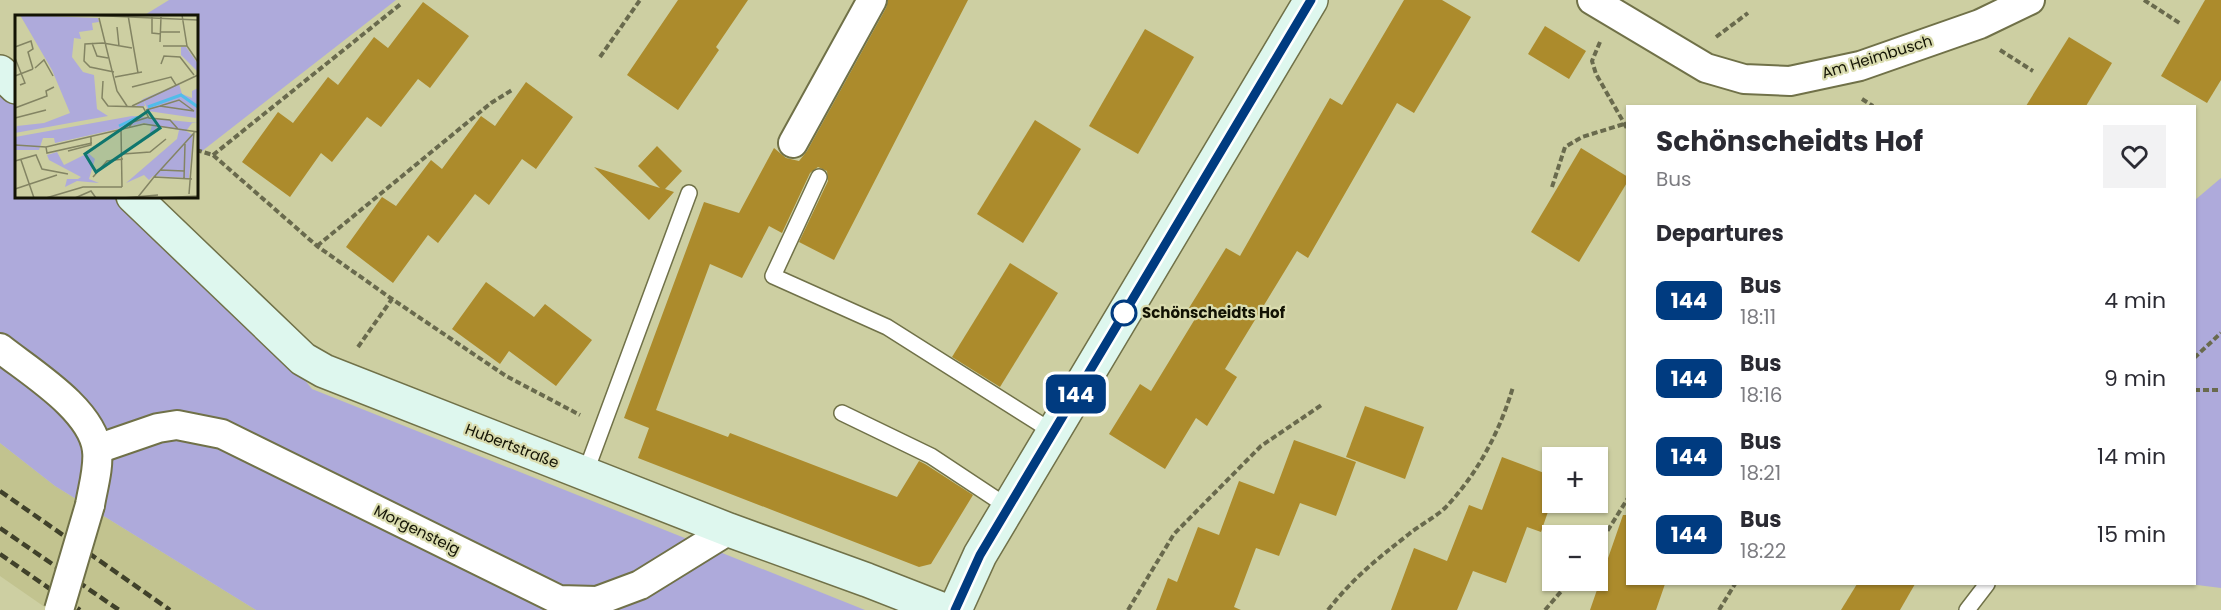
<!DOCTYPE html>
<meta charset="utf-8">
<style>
:root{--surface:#fff;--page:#f2f2f3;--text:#2b2b33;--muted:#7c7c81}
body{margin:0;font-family:Poppins,sans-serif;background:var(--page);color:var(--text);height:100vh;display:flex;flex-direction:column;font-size:22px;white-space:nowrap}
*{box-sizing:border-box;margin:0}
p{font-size:20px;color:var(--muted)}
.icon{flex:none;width:33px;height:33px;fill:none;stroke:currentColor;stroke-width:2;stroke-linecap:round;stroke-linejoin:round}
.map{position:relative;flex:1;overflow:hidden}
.sheet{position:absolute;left:1626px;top:105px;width:570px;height:480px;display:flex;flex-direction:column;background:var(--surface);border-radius:0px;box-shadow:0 2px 4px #0004}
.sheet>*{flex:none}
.badge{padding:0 12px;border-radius:9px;font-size:21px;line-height:39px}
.tools{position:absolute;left:1542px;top:447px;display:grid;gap:12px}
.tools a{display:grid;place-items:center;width:66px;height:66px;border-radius:0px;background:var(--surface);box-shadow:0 2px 4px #0004;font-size:30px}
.map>.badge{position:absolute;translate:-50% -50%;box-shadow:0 0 0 3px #fff}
h2{padding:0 30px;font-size:22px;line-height:54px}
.round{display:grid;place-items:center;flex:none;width:63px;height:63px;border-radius:0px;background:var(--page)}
.head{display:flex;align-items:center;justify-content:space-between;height:102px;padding:0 30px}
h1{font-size:28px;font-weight:700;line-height:45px}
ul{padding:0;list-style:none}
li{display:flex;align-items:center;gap:18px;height:78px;padding:0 30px}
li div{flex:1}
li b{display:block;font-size:22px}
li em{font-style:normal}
li .badge{min-width:66px;font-weight:700;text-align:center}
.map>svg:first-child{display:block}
.built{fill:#c2c38f}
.green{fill:#aeaadb}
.building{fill:#ac8b2c}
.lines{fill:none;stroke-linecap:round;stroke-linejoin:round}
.lane-casing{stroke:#707148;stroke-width:18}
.street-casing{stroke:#707148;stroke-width:32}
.secondary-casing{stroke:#707148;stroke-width:36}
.path{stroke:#696a4d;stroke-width:4;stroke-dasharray:6 3;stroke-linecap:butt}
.lane{stroke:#fff;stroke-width:15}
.street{stroke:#fff;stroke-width:28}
.secondary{stroke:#def7ee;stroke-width:33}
.rail{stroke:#40412a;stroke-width:4.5;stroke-dasharray:9 4.5;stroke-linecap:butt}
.street-bridge-casing{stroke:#707148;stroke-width:32;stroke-linecap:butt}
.street-bridge{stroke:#fff;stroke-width:28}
.line-casing{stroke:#fff;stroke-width:14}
.line{stroke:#003b80;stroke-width:9}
.stop-dot{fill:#fff;stroke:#003b80;stroke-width:3}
.labels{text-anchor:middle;stroke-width:4.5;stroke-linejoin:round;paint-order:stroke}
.street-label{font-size:15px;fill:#131304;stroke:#dadcaf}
.stop-label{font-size:15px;font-weight:bold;fill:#131304;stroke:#dadcaf;text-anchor:start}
.inset-river{fill:none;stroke:#51bce9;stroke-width:3}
.inset-road{fill:none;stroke:#838463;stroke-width:1.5}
.view{fill:#0f766e;fill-opacity:0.15;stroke:#0f766e;stroke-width:3}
.inset-edge{fill:none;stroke:#131304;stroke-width:3}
</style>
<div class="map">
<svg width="2221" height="610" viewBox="0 0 2221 610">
<rect width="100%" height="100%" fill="#cdcfa2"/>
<!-- built -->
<polygon class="built" points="0,443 55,486 256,610 49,610 0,576"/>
<!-- green -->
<g class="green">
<polygon points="169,0 396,0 197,155 196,16 143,16"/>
<polygon points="0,80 16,95 16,196 123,197 287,358 312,389 865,610 256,610 55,486 0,443"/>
<polygon points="2221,178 2221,588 2189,584 2194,584 2195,200"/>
</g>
<!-- building -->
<g class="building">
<polygon points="678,0 748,0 716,47 719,50 678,110 627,75"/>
<polygon points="888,0 968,0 834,260 799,242 828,181 827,171 818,167 810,173 782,233 769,226 742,278 710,264 656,410 728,437 730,433 897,497 919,461 925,464 973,495 931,564 919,567 638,458 649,428 624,418 704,202 739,213 774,148 786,158 799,161 807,151 886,8"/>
<polygon points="1404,0 1442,0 1471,17 1414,113 1397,103 1308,258 1297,251 1225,369 1237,377 1207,426 1196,418 1165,469 1109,434 1140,384 1151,391 1198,314 1189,308 1226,248 1240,256 1330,98 1342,105"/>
<polygon points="2205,0 2221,0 2221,80 2207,103 2161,76"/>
<polygon points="423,2 469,36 430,88 418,79 381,127 367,117 332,162 321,153 290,197 242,162 278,112 293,123 328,77 338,85 374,37 388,48"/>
<polygon points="1545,26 1586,51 1569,79 1528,54"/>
<polygon points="1145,29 1194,57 1138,154 1089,126"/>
<polygon points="2069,37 2112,63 2086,106 2026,106"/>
<polygon points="526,82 573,117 536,169 522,159 489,205 475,194 438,243 428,235 393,283 346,247 382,197 396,206 431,160 442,169 481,116 495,126"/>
<polygon points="1035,120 1081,149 1023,243 977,214"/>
<polygon points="657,146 682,171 665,189 674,192 649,220 594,167 660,188 638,166"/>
<polygon points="1581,148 1628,177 1628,181 1579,262 1531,232"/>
<polygon points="1010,263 1058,293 1000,387 952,357"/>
<polygon points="486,282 534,317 545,304 592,340 556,386 509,351 500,364 452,329"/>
<polygon points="1365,406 1424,427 1405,479 1346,457"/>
<polygon points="1294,440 1356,462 1336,516 1300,503 1279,556 1256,548 1234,607 1241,610 1156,610 1168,578 1177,582 1198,527 1219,535 1239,481 1274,494"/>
<polygon points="1502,457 1552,476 1552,500 1541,532 1527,527 1506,583 1473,571 1457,610 1391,610 1414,548 1447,561 1469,505 1482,510"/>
<polygon points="1623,515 1628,515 1628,584 1665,584 1656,610 1590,610"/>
<polygon points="1857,584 1915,584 1900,610 1841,610"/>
</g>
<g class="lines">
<defs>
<g id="lane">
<polyline points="819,177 773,276 887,327 1053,432"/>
<polyline points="842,413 931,456 1008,507"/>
<polyline points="585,474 689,193"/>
<polyline points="1967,610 1987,584"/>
</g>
<g id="street">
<polyline points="1592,0 1706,68 1744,79 1790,81 1860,66 1980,24 2030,0"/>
<polyline points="793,143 872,0"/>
<path d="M0 348C30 372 92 409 97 450 99 468 93 487 90 505"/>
<polyline points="97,449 158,428 177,425 222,434 559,600 597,601 640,585 729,530"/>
</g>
<g id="secondary">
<polyline points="0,72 16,87"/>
<polyline points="133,196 303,359 324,371 729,530 867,580 944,610"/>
<polyline points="955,610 980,555 1311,0"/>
</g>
</defs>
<!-- lane casing -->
<use href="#lane" class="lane-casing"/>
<!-- street casing -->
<use href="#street" class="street-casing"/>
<!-- secondary casing -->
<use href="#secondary" class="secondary-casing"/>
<!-- path -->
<g class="path">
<polyline points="2144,0 2181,24"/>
<polyline points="1716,37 1748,13"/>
<polyline points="1600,42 1592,61 1596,74 1628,130"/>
<polyline points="2000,50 2033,71"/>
<polyline points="600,57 640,0"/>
<polyline points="1862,99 1873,106"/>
<polyline points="196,150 213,155 317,246 392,299 506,376 580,415"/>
<polyline points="213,155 402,3"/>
<polyline points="1552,187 1565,147 1582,137 1624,124"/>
<polyline points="317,246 491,103 512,90"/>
<polyline points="358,347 392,299"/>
<polyline points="2194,358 2221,333"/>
<polyline points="2194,390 2221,390"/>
<polyline points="1598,546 1628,498"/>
<polyline points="1128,610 1174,534 1261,446 1323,404"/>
<path d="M1328 610C1353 578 1377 559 1409 534 1420 525 1436 517 1446 507 1478 473 1500 431 1513 387"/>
<polyline points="1545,610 1571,580"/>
<polyline points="1719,610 1735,584"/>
</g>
<!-- lane -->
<use href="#lane" class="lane"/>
<!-- street -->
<use href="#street" class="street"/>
<!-- secondary -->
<use href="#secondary" class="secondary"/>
<!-- rail -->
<g class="rail">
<polyline points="0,491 170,610"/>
<polyline points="0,528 119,610"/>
<polyline points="0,554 80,610"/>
</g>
<defs>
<polyline id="street-bridge" points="59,610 90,505"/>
</defs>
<!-- street-bridge casing -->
<use href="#street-bridge" class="street-bridge-casing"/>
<!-- street-bridge -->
<use href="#street-bridge" class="street-bridge"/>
</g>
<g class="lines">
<defs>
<polyline id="line" points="955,610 980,555 1311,0"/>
</defs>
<!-- line casing -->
<use href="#line" class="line-casing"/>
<!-- line -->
<use href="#line" class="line"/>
</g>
<!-- markers -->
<circle class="stop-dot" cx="1124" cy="313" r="12"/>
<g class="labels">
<!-- street labels -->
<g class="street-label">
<text transform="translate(1877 57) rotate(-17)" y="5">Am Heimbusch</text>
<text transform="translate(512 446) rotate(21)" y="5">Hubertstraße</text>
<text transform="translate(417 530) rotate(26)" y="5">Morgensteig</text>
</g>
<!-- stop labels -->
<g class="stop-label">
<text x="1142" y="318">Schönscheidts Hof</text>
</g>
</g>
<!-- overview -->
<g transform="translate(15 15)">
<rect width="183" height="183" fill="#cdcfa2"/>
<path d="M5 0 83 3 84 7 77 8 78 15 64 17 66 24 59 23 57 42 68 57 79 60 82 94 93 101 0 118 2 111 29 108 55 98 37 55ZM166 32H171L183 49V66L182 56 166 40ZM164 69 167 79 177 83V76L183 73 181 103 133 96 129 86 130 91H121L128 84ZM117 101 183 108H177L171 116 178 120 174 163 138 161 134 165 129 160 111 168 162 124 164 115 143 111 133 124 137 110 129 108 40 128 39 123H28L24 135H0V122ZM42 137 49 150 73 138 80 144 74 164 84 168 62 166 50 172 52 164H63L66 162 34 145 32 140Z" fill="#aeaadb"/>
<path class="inset-river" d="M133 92 166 80 183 92M104 111 123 102"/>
<path class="inset-road" d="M70 0 183 5M113 0 123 58M167 0 172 31 183 47M137 2V18L146 19M84 3 102 76 112 91M102 12 104 31M146 17H165M145 27 146 2M77 28 82 41 93 43M88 28 70 29 69 46 75 52 99 57M88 28 117 33M148 31H172M0 32 16 26 18 34 13 37 18 54M0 43 10 68 5 70M146 49 149 41 165 42 179 60M20 53 29 45 38 61M0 61 18 54M100 62 127 57M88 66 87 83 93 91 128 92 134 103 155 105 163 114M117 72 156 62 161 70M117 91 183 60M0 93 32 81 31 76 39 72M131 95 145 91 179 96 164 85 145 91M0 103 31 95M114 112 118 107 134 102M106 114 107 172M0 130 31 132 129 109 183 117M31 132 32 138 77 128M53 136 76 130V121M108 139 135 137 151 124M6 145 19 183M0 146 21 140 27 154 53 159M145 155 169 156M78 162 92 146 108 144M139 162 179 118M169 164 170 129M0 174 42 160M174 179 179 117M123 182 139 162 177 164M31 183 68 172H107M60 183 76 176 81 183M108 183 143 180M142 183 183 181"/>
<path class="view" d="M133 96 145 113 81 157 70 139Z"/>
<rect width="183" height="183" class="inset-edge"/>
</g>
</svg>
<div class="tools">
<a>+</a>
<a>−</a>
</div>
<b class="badge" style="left:1076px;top:394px;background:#003b80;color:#fff">144</b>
<section class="sheet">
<div class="head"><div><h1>Schönscheidts Hof</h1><p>Bus</p></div><a class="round"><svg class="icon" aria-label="heart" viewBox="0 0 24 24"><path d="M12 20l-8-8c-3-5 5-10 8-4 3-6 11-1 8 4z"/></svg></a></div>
<h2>Departures</h2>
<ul>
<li><span class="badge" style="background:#003b80;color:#fff">144</span><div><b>Bus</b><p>18:11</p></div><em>4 min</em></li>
<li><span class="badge" style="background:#003b80;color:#fff">144</span><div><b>Bus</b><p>18:16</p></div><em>9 min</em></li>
<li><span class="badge" style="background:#003b80;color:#fff">144</span><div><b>Bus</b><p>18:21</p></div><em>14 min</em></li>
<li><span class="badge" style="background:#003b80;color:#fff">144</span><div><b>Bus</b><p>18:22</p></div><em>15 min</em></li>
</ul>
</section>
</div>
